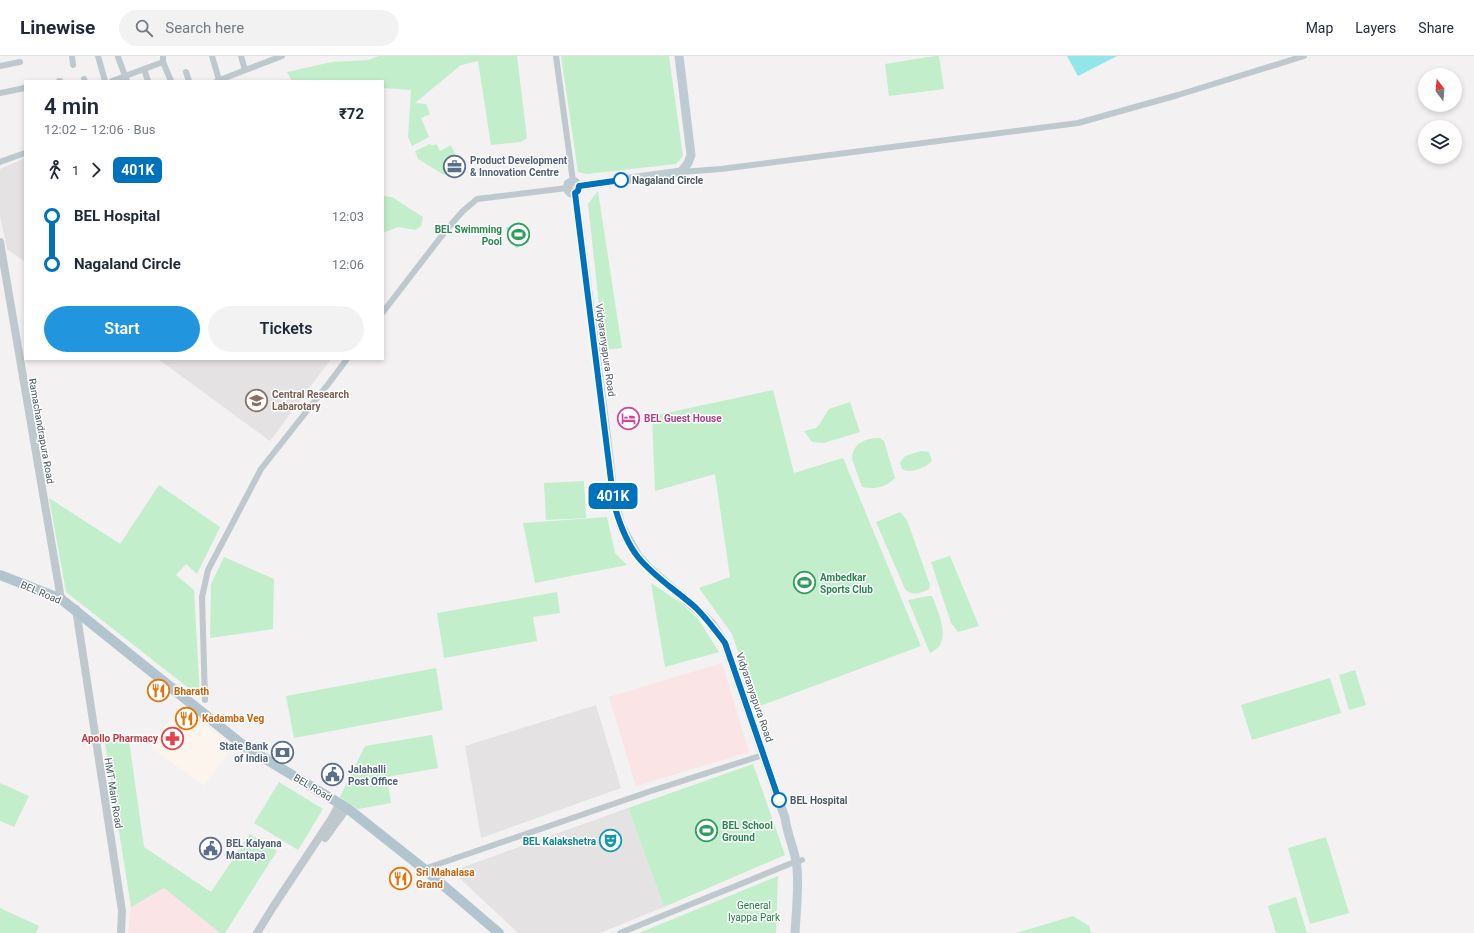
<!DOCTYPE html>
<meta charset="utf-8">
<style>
:root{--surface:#fff;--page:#f2f2f3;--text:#1f2937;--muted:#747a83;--line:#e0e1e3;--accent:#2195dd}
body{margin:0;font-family:Roboto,sans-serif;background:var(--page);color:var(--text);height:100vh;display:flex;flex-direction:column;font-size:15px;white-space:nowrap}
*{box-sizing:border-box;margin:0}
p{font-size:13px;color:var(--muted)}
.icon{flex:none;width:22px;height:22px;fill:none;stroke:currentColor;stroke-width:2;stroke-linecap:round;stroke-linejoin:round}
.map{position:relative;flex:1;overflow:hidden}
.drawer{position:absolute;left:24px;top:24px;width:360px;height:280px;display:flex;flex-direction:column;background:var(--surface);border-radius:0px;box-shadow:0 2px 6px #0003}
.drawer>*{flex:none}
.badge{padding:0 8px;border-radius:6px;font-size:14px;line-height:26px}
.needle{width:26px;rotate:344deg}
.tools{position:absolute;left:1418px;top:12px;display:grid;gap:8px}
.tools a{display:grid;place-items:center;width:44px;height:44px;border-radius:50%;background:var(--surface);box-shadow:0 2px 6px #0003;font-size:20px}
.map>.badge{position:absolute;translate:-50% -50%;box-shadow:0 0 0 2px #fff}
.legs{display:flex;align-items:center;gap:6px;height:44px;padding:0 20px;font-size:13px}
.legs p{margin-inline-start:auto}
.overview{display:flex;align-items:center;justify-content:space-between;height:68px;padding:0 20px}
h1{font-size:22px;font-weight:600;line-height:30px}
.cta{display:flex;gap:8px;margin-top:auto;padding:8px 20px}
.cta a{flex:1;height:46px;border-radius:24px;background:var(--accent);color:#fff;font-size:16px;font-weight:600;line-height:46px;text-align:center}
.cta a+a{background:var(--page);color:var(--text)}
ul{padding:0 20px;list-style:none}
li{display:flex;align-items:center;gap:14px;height:48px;font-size:15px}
li i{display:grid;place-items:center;width:6px;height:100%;margin:0 5px;background:currentColor}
li i::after{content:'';width:10px;height:10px;margin:-5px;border:3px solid;border-radius:50%;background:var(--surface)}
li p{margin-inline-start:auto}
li:first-child i{background:linear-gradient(#0000 50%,currentColor 0)}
li:last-child i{background:linear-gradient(currentColor 50%,#0000 0)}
header{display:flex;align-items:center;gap:24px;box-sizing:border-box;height:56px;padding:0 20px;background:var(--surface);border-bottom:1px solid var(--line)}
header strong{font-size:19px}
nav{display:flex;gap:22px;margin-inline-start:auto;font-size:14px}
.search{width:280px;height:36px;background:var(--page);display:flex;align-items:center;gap:10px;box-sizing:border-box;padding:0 14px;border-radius:22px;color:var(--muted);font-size:15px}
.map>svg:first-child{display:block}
.commercial{fill:#fcf5ed}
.education{fill:#e4e2e3}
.medical{fill:#fae4e6}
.green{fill:#c2eecc}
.water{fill:#92e6e9}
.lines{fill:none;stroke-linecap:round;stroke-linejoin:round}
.minor{stroke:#bec8cd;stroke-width:6}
.tertiary{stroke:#bec8cd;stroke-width:8}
.secondary{stroke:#becbd2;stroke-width:9}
.primary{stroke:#b2c5ce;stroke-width:10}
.line-1-casing{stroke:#fff;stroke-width:9}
.line-1{stroke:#0072bc;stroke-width:6}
.stop-1-dot{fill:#fff;stroke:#0072bc;stroke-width:2}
.labels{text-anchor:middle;stroke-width:3;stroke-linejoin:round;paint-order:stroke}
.service-label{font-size:10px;font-weight:bold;fill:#4e5e75;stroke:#fff;text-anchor:start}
.stop-label{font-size:10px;font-weight:bold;fill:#4a585e;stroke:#fff;text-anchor:start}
.leisure-label{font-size:10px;font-weight:bold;fill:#27864d;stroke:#fff;text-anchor:start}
.street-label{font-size:10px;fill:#4a585e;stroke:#fff}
.education-label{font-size:10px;font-weight:bold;fill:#785e54;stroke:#fff;text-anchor:start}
.hotel-label{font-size:10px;font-weight:bold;fill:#b23c85;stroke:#fff;text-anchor:start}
.food-label{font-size:10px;font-weight:bold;fill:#c56008;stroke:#fff;text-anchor:start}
.health-label{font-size:10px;font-weight:bold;fill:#be3a42;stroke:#fff;text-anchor:end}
.culture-label{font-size:10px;font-weight:bold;fill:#0d838f;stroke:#fff;text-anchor:end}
.park-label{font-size:10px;fill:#1c7e3b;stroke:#fff}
</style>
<header>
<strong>Linewise</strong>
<div class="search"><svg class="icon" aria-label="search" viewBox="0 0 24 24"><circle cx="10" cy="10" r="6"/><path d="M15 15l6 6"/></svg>Search here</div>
<nav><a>Map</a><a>Layers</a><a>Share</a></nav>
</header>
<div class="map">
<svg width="1474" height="877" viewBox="0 0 1474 877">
<rect width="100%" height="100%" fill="#f3f1f2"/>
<!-- commercial -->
<polygon class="commercial" points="179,650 233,690 204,730 150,691"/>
<!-- education -->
<g class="education">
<polygon points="25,102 25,206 7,193 0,160 0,113"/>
<polygon points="158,303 331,303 270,385"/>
<polygon points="596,649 621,732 481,782 465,690"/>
<polygon points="628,752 664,851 600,877 518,877 452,815"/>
</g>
<!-- medical -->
<g class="medical">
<polygon points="722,607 749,696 636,730 609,641"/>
<polygon points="164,832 220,877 128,877 131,851"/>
</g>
<!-- green -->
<g class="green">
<polygon points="379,0 517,0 527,82 521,86 491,89 478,5 461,9 415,47 426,48 430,58 421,62 429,81 412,90 408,81 411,34 383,32 383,25 292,25 287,16 332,6 368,4"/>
<polygon points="561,0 669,0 683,100 676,108 587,118 578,116"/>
<polygon points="935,0 939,0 944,33 889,40 885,8"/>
<polygon points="430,88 432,90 436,88 440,95 451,89 459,107 444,119 418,103 415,95"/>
<polygon points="598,135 622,292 604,294 588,148"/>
<polygon points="383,140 392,141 423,161 421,170 415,174 398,171 383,177"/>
<polygon points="773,334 794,417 843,402 921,590 757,651 732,578 699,532 730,521 715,418 655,435 652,360"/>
<polygon points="850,346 860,376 824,387 812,386 804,375 816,372 819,369 829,353"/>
<path d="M876 382H880L884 385 895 422C886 431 875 434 862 431L852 403C852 389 863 383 876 382Z"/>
<path d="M921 395 929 396 932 405C925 412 911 418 902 413L900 407 905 400Z"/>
<polygon points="584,425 586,462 546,464 544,427"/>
<polygon points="159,429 220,471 197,518 186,508 176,519 194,534 200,641 66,536 49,442 120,488"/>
<path d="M900 456 907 464 930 529 929 533C921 537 912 541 905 533L876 466Z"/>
<polygon points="607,461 615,497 627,509 535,527 523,467"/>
<polygon points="950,500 979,570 958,576 951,567 931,506"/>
<polygon points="224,501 274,523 273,573 210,582 211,528"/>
<polygon points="651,527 681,547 698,563 719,596 665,611"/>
<polygon points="557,536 560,557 533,561 537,585 444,602 437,557"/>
<path d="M929 540H932C937 553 948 576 940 589 938 592 934 595 930 597L908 544Z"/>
<polygon points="436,612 443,654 294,682 286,640"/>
<polygon points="1355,614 1366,649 1349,654 1339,619"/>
<polygon points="1330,622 1341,657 1252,684 1241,649"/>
<polygon points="432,679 438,712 387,721 391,747 358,753 340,741 365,690"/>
<polygon points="129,684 144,791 211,836 250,778 277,795 225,877 220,877 164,832 131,851 105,687"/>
<polygon points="753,708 785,799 664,851 628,752"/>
<polygon points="279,726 323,753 298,794 254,767"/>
<polygon points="0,727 29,740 14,771 0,765"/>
<polygon points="1326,781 1349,857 1310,868 1288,792"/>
<polygon points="778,820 776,877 639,877"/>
<polygon points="1296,841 1307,877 1276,877 1268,850"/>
<polygon points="0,852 39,870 36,877 0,877"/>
<polygon points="1073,860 1089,870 1091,877 1016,877"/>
</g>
<!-- water -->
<g class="water">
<polygon points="1067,0 1117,0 1078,20"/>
<polygon points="519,166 529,186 516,192 506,172"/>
</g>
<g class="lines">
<!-- minor -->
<g class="minor">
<polyline points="72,0 73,9"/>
<polyline points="98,0 105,25"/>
<polyline points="163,0 163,6 171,25"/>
<polyline points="212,0 219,24"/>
<polyline points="241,0 245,14"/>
<polyline points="556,0 573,125"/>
<polyline points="118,1 127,25"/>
<polyline points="0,10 20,6"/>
<polyline points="144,13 148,25"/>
<polyline points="186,16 189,25"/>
<polyline points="84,23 85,25"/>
<polyline points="59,25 60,25"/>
<polyline points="112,25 163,6"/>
<polyline points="217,25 282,0"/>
<polyline points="0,37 25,32"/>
<polyline points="0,106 25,97"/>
<polyline points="681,116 721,113 1078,67 1178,39 1304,0"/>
<polyline points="383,256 447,173 463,155 477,143 567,132"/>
<polyline points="205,644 202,541 208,514 261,413 329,327 347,303"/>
<polyline points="424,813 651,735 763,699"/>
<polyline points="620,877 792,807 802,804"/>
</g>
<!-- tertiary -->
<g class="tertiary">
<polyline points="0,186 61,543"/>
<polyline points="76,553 122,855 121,877"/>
<polyline points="325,782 347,752"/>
<polyline points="257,877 273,851 332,762 340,747"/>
</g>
<!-- secondary -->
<g class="secondary">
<polyline points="579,130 681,116 688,107 691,99 679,0"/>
<path d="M575 137 607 384 613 438 621 470 638 500 650 513 703 559 712 568 725 587 785 762C787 777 793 790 796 805 800 823 796 857 795 877"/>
<polyline points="575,137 571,137 568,134 568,128 571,126 575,126 579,130"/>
</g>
<!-- primary -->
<polyline class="primary" points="0,519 61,543 244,690 347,752 424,813 499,877"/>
</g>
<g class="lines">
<defs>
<path id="line-1" d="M621 124 579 130 578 135 575 137 614 448C619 466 626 486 638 501 654 521 677 535 696 552 707 563 716 575 725 587L779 744"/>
</defs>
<!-- line-1 casing -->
<use href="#line-1" class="line-1-casing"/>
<!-- line-1 -->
<use href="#line-1" class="line-1"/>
</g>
<!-- icons -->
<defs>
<symbol id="office-ring" viewBox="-11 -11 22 22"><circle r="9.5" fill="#fff" stroke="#5c6f8a" stroke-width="1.5"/><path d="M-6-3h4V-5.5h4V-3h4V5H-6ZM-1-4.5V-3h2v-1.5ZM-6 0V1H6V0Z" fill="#5c6f8a"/></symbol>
<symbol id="stadium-ring" viewBox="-11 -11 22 22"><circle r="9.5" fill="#fff" stroke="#2e9e5b" stroke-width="1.5"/><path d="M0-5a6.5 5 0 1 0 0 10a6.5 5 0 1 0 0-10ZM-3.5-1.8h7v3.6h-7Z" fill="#2e9e5b"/></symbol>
<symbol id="university-ring" viewBox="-11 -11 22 22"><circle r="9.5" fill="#fff" stroke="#8d6e63" stroke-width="1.5"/><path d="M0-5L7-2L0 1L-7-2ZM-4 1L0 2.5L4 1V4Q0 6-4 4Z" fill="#8d6e63"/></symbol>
<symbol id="hotel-ring" viewBox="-11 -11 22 22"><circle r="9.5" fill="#fff" stroke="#d1479c" stroke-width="1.5"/><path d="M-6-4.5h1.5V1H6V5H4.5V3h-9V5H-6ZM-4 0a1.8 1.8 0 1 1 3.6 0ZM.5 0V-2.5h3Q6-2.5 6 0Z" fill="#d1479c"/></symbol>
<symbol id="restaurant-ring" viewBox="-11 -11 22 22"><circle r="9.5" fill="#fff" stroke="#e8710a" stroke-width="1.5"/><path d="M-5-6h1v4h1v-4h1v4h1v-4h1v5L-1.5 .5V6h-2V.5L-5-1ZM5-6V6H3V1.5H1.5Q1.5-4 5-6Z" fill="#e8710a"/></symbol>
<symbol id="pharmacy-ring" viewBox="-11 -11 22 22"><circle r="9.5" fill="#fff" stroke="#e0444e" stroke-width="1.5"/><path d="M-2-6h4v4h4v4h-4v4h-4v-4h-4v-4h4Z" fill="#e0444e"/></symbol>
<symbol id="bank-ring" viewBox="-11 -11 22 22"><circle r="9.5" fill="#fff" stroke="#5c6f8a" stroke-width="1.5"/><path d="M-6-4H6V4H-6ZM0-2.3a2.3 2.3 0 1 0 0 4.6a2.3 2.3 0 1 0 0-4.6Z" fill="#5c6f8a"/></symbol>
<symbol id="civic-ring" viewBox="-11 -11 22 22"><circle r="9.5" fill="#fff" stroke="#5c6f8a" stroke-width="1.5"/><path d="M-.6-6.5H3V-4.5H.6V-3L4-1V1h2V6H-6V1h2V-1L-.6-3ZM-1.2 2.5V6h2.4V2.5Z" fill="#5c6f8a"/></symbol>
<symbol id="theatre-ring" viewBox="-11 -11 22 22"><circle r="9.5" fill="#fff" stroke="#0f9aa8" stroke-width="1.5"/><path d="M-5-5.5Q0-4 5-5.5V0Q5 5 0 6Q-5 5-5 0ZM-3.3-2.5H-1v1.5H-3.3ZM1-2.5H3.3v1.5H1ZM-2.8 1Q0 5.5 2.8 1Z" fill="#0f9aa8"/></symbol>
</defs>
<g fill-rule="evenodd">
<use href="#office-ring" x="442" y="98" width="25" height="25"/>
<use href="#stadium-ring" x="506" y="166" width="25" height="25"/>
<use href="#university-ring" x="244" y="332" width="25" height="25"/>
<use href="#hotel-ring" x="616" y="350" width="25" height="25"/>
<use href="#stadium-ring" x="792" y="514" width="25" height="25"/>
<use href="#restaurant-ring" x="146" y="622" width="25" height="25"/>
<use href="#restaurant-ring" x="174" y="650" width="25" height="25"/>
<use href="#pharmacy-ring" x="160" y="670" width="25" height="25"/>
<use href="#bank-ring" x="270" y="684" width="25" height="25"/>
<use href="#civic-ring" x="320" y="706" width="25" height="25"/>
<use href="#stadium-ring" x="694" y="762" width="25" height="25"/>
<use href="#theatre-ring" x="598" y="772" width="25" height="25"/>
<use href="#civic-ring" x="198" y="780" width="25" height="25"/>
<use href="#restaurant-ring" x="388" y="810" width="25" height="25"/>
</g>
<!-- markers -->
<g class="stop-1-dot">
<circle cx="621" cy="124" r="7"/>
<circle cx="779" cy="744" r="7"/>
</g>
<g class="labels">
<!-- service labels -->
<g class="service-label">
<text x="470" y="108">Product Development<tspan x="470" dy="12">&amp; Innovation Centre</tspan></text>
<text x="268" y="694" text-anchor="end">State Bank<tspan x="268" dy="12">of India</tspan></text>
<text x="348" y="717">Jalahalli<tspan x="348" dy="12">Post Office</tspan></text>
<text x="226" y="791">BEL Kalyana<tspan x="226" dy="12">Mantapa</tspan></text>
</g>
<!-- stop labels -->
<g class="stop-label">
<text x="632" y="128">Nagaland Circle</text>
<text x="790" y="748">BEL Hospital</text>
</g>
<!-- leisure labels -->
<g class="leisure-label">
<text x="502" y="177" text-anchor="end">BEL Swimming<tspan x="502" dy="12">Pool</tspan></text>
<text x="820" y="525">Ambedkar<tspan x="820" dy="12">Sports Club</tspan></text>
<text x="722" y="773">BEL School<tspan x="722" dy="12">Ground</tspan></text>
</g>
<!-- street labels -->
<g class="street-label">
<text transform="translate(606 294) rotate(82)" y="4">Vidyaranyapura Road</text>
<text transform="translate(42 375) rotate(80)" y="4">Ramachandrapura Road</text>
<text transform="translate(41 536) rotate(23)" y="4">BEL Road</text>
<text transform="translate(755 641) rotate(71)" y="4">Vidyaranyapura Road</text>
<text transform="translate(313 731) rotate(31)" y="4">BEL Road</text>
<text transform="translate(114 737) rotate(81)" y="4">HMT Main Road</text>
</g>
<!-- education labels -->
<g class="education-label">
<text x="272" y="342">Central Research<tspan x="272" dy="12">Labarotary</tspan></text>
</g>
<!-- hotel labels -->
<g class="hotel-label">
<text x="644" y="366">BEL Guest House</text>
</g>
<!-- food labels -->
<g class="food-label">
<text x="174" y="639">Bharath</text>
<text x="202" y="666">Kadamba Veg</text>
<text x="416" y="820">Sri Mahalasa<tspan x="416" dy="12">Grand</tspan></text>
</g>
<!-- health labels -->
<g class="health-label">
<text x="158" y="686">Apollo Pharmacy</text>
</g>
<!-- culture labels -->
<g class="culture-label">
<text x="596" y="789">BEL Kalakshetra</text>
</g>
<!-- park labels -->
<g class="park-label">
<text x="754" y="853">General<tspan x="754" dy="12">Iyappa Park</tspan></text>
</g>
</g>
</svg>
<div class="tools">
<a><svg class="needle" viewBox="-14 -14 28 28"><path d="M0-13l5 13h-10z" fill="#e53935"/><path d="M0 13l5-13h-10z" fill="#747a83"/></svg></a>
<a><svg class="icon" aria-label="layers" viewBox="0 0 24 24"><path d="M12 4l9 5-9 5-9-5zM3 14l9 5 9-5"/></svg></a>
</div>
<b class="badge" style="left:613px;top:440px;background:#0072bc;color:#fff">401K</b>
<section class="drawer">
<div class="overview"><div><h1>4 min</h1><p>12:02 – 12:06 · Bus</p></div><b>₹72</b></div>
<div class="legs"><svg class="icon" aria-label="walk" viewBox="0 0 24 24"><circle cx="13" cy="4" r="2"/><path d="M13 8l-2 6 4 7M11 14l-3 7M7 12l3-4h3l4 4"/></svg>1<svg class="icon" aria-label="forward" viewBox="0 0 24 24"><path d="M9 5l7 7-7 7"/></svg><b class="badge" style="background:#0072bc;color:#fff">401K</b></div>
<ul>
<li><i style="color:#0072bc"></i><b>BEL Hospital</b><p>12:03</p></li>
<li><i style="color:#0072bc"></i><b>Nagaland Circle</b><p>12:06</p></li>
</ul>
<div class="cta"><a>Start</a><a>Tickets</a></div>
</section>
</div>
